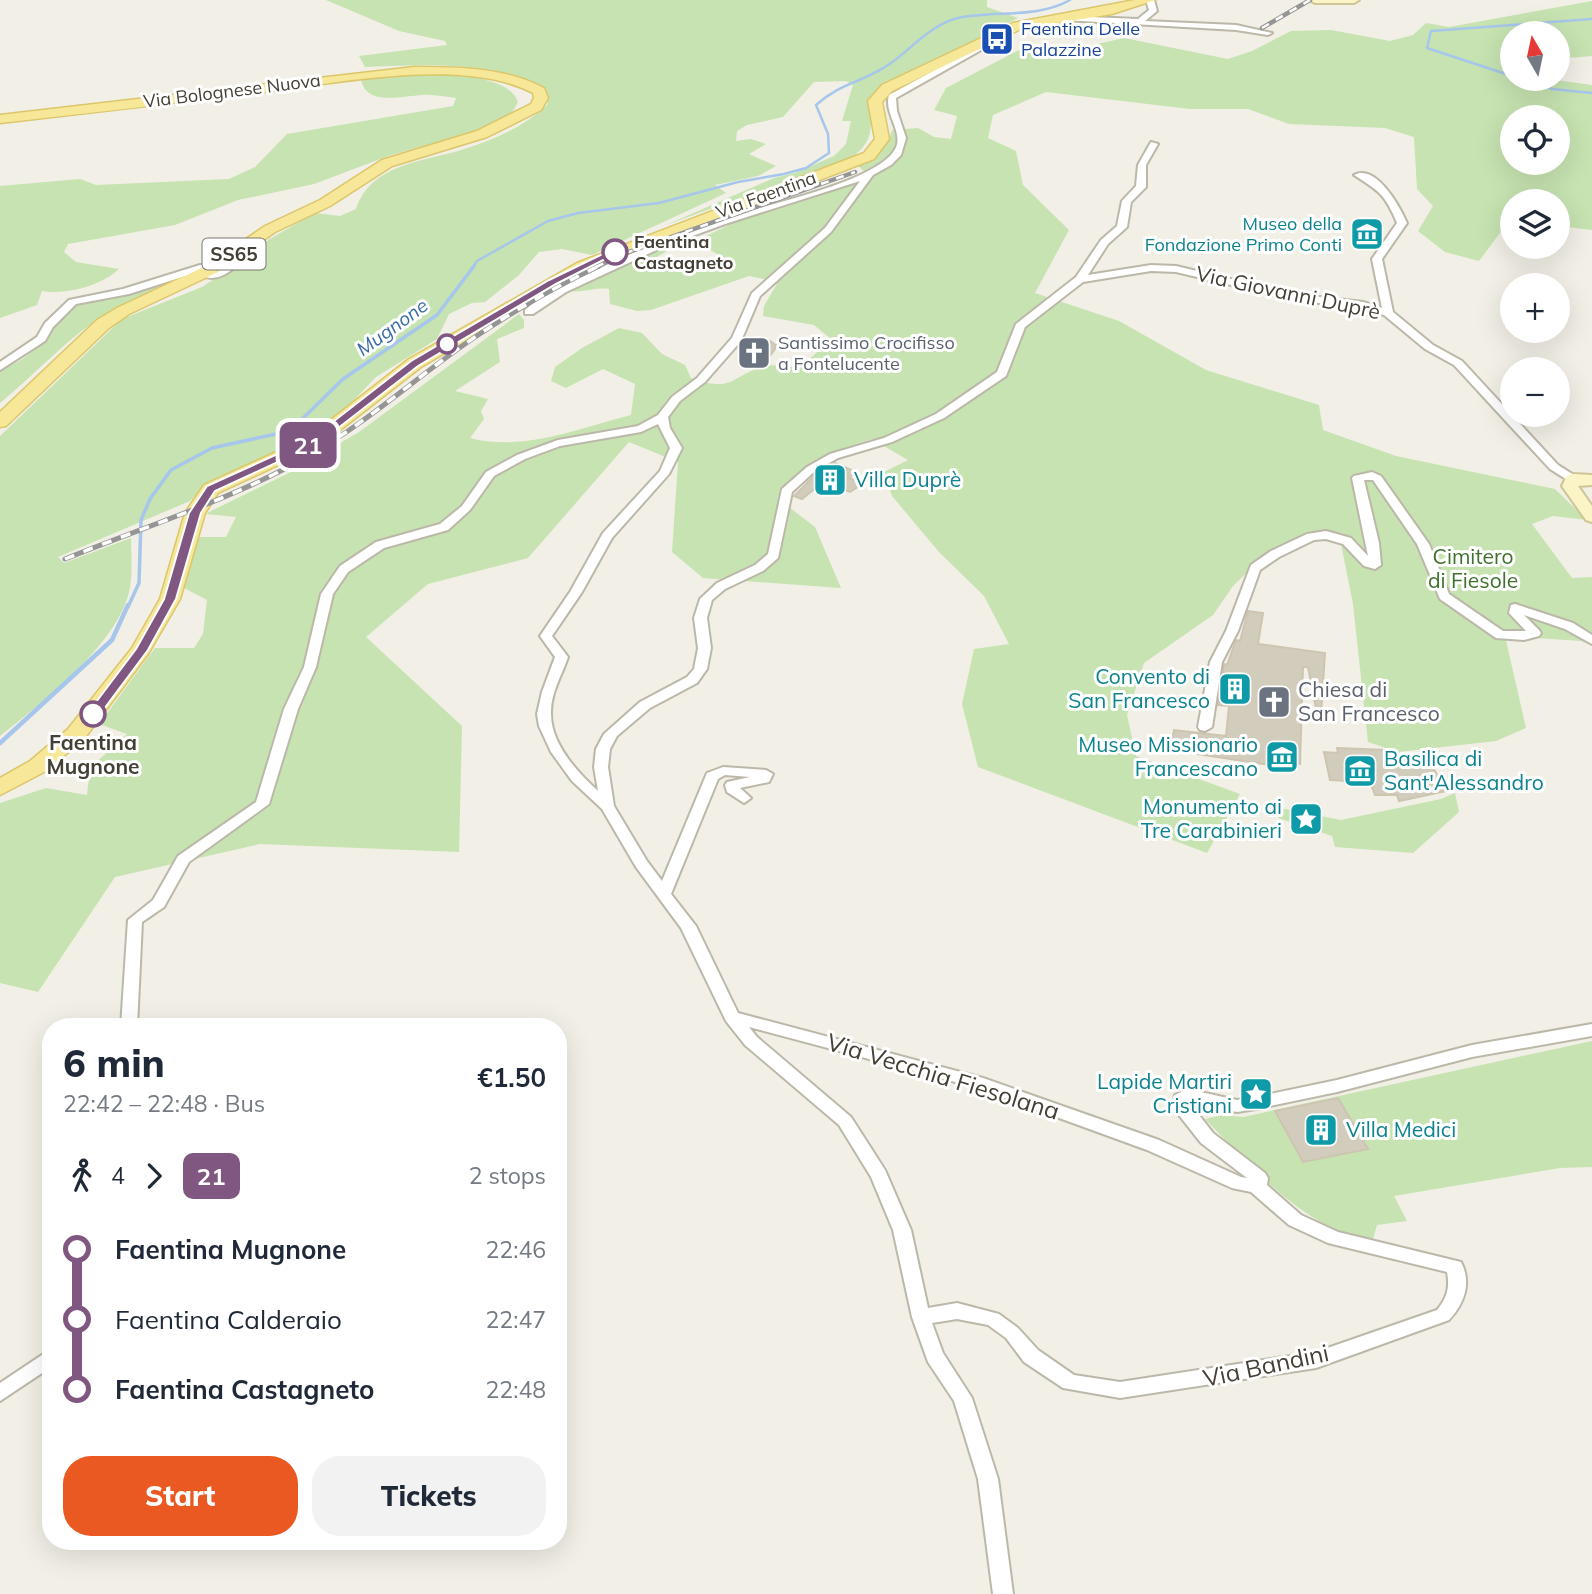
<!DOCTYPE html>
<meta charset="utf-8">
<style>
:root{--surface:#fff;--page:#f2f2f3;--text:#1f2937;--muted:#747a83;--accent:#eb5923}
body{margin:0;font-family:Mulish,sans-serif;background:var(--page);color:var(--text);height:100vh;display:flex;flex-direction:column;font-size:26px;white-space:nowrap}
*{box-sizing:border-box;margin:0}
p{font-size:23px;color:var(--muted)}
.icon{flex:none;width:38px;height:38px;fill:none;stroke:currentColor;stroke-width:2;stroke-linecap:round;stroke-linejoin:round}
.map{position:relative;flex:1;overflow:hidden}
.sheet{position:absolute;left:42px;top:1018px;width:525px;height:532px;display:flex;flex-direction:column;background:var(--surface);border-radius:28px;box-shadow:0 7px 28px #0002}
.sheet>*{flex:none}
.badge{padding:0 14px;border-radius:10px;font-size:24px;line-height:46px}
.needle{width:46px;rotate:351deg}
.tools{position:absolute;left:1500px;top:21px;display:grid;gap:14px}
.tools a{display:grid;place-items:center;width:70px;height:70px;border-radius:50%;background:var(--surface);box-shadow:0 7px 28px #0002;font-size:35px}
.map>.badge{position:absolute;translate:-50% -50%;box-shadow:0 0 0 4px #fff}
.legs{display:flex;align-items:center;gap:10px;height:77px;padding:0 21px;font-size:23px}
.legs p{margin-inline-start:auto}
.overview{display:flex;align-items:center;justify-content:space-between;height:119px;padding:0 21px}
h1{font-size:38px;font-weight:800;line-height:52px}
.cta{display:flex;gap:14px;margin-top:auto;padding:14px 21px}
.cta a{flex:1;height:80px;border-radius:28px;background:var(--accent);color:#fff;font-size:28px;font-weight:800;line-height:80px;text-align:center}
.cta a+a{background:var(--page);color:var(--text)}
ul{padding:0 21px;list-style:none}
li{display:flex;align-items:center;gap:24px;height:70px;font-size:26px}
li i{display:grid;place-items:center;width:10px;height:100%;margin:0 9px;background:currentColor}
li i::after{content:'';width:18px;height:18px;margin:-9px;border:5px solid;border-radius:50%;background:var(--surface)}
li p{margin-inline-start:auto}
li:first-child i{background:linear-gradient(#0000 50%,currentColor 0)}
li:last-child i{background:linear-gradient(currentColor 50%,#0000 0)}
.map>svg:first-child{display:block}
.green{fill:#c7e3b1;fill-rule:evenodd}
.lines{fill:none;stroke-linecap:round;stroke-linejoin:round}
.stream-far2{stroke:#a6c6eb;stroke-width:2.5}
.stream-far1{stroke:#a6c6eb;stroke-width:3.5}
.stream{stroke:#a6c6eb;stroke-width:4.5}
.building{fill:#d2ccbc;stroke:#cdc5b0;stroke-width:2}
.street-casing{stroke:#bcb8a9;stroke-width:4}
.secondary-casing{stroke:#cfc698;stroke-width:4}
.primary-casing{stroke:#dbc66a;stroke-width:3}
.street{fill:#fff;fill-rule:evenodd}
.secondary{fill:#fbf4c7;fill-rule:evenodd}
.primary{fill:#f7e799;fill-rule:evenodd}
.rail-far1-casing{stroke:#959595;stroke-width:4.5}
.rail-casing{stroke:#959595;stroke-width:5}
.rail-far1{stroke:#fff;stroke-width:2.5;stroke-dasharray:8;stroke-linecap:butt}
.rail{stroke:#fff;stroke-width:3.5;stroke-dasharray:10;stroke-linecap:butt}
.line-1{fill:#805781;stroke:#fff;stroke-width:2}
.stop-1-dot{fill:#fff;stroke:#805781;stroke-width:3.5}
.labels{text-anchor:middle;stroke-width:6;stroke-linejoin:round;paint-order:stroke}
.far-transit-label{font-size:18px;fill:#164399;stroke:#fff;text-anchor:start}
.far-street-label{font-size:18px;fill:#444036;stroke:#fff}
.far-culture-label{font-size:18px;fill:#0d838f;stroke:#fff;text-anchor:end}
.far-stop-label{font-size:18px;font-weight:bold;fill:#444036;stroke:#fff;text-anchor:start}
.far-worship-label{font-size:18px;fill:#5b616d;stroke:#fff;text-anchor:start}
.shield{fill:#fff;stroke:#7c7972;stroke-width:2}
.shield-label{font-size:19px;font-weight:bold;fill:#444036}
.far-water-label{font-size:19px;font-style:italic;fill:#366ba8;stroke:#fff}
.street-label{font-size:21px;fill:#444036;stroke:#fff}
.culture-label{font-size:21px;fill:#0d838f;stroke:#fff;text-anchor:end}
.park-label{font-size:21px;fill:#3f712d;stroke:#fff}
.worship-label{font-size:21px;fill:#5b616d;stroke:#fff;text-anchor:start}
.stop-label{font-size:21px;font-weight:bold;fill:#444036;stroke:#fff}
.near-street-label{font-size:24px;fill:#444036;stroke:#fff}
</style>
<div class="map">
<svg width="1592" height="1594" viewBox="0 0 1592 1594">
<rect width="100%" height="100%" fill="#f2efe6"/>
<!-- green -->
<g class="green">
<path d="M326 0H987V7L1018 18 883 88 869 98C871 126 876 140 851 158L666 225 774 178 795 173 834 156 846 144 851 121H842L853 85 846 81 814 82 783 117 747 125 737 131 736 141 751 139 766 144 749 154 776 166 758 176 715 185 726 193 592 255 562 249 539 252 519 275 485 302 472 303 449 314 437 339 376 377 336 419 317 433 209 482 190 501 58 557 64 563 131 538C131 555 133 576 129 592 117 644 41 704 0 736V436L122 319 202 287 235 265 240 256 315 213 340 216 356 209C371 165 419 162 458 151 491 141 523 128 548 104 546 100 544 93 541 90 510 59 407 65 365 67L359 56 447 45 445 41 399 31Z"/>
<path d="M1592 1V56L1558 59V33H1512V79H1549L1592 85V230L1558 226V201H1512V217L1479 261 1445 252 1418 231 1433 206 1417 189 1414 137 1385 128 1289 124 1248 109H1190L1046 92 993 115 988 138 1016 151 1023 185 1069 230 1035 293 1119 321 1206 370 1319 405 1323 430 1396 456 1555 489 1587 520 1553 516 1532 524 1572 578 1592 577V645L1581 641 1505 636 1526 728 1496 741 1398 752 1368 742 1353 604 1339 534 1313 533 1265 555 1233 586 1213 615 1144 663 1127 715 1136 756 1240 794 1207 853 978 767 962 704 974 649 1009 644 984 596 939 552 892 496 884 472 908 460 872 439C824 454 811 460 777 498L815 527 841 588 703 578 672 552 678 462 629 442 528 558 428 584 366 637 462 726 459 852 260 844 115 877 38 992 0 983V803L46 788 87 795 90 768 127 734 99 724 155 648H194L203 634 207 600 184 588 193 537H226L236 517 205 514 287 474 359 432 519 314 524 320V328L497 339 500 362 455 391 488 399 481 411 484 419 470 438C522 452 580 428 631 415L635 384 603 369 566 388 551 381 555 367 582 348 619 328 642 333 662 354 685 365 691 378C735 394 730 375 766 366 776 364 790 367 800 368L831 339 814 325 763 316 764 306 778 282 749 276 651 310 637 311 610 304 609 289C594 287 584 293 569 291L611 268 689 234 694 236 653 259C665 282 701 268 721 261L724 258 710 250 704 237 741 219 865 172 858 166C877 158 886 150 892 130L918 128 934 137 951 139 957 116 934 110 946 88 1019 50 1066 51 1124 38 1228 59 1252 51 1291 31 1331 30 1390 41 1413 35 1426 23 1449 27ZM1512 117H1558V163H1512Z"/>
<path d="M406 74C434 75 507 71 518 102L513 111 502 119 477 131 391 155 314 184 238 200 175 225 68 244 64 252 76 262 119 269C101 286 66 295 42 291L37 305 0 318V186L80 179 96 185 229 179 255 167 287 134 453 106 456 98C445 97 433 94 422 95 403 96 364 107 361 78Z"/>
<path d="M196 271C166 290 130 298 99 318 64 342 33 376 0 403V369C33 361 55 327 75 303L161 285Z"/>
<polygon points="1455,793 1459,812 1413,853 1335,847 1332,836 1278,818 1280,808 1341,820 1441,799"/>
<path d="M1592 1041V1167L1560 1168 1394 1196 1407 1221 1377 1225 1371 1246C1293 1216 1261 1177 1205 1119L1222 1115 1243 1117Z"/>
</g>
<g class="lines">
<!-- stream-far2 -->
<g class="stream-far2">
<polyline points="1512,76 1427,48 1431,31 1592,19"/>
<polyline points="1520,79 1552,89 1592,93"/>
<path d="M473 267 477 261 548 221 578 213 659 203 738 182 784 174 806 168 829 153 828 134 816 105C841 82 865 82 891 63 912 48 932 24 958 18 995 10 1037 19 1070 0"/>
</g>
<!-- stream-far1 -->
<polyline class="stream-far1" points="128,607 139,583 141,520 150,499 171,470 212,448 276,434 297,424 343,379 437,315 474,266"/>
<!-- stream -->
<polyline class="stream" points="0,743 112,640 128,605"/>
</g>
<!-- building -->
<g class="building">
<polygon points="753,341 770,341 777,346 765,363 740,358"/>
<polygon points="835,463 856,472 849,478 864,483 850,492 823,482 802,499 794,496 817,473"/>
<polygon points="1248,611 1263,613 1258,644 1325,653 1321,714 1317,714 1308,667 1303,667 1300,764 1289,763 1290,768 1170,750 1174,730 1226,736 1229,706 1218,705 1224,664 1227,665 1236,640 1240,641"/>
<polygon points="1337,748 1387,750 1389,758 1429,760 1446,791 1399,801 1397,795 1375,795 1370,782 1330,780 1324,752 1338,753"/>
<polygon points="1338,1098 1368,1149 1303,1162 1275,1111"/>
</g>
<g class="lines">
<defs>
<g id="street">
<polygon points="1146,0 1154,0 1157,11 1145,21 1236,25 1272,33 1268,35 1236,30 1064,20 1060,18 1064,16 1138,19 1149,10"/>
<path d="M980 40H986L990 45 896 98 897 111 906 138 901 155 891 165 873 175 831 232 760 296 741 341 705 382 680 401 668 417 670 428 682 448 669 474 612 538 582 592 552 636 568 657C562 675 550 694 551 714 551 744 577 772 598 791L594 767 596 749 604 734 640 702 687 677 694 669 698 648 694 618 700 599 717 583 755 565 768 554 782 489 807 467 830 454 884 438 936 414 997 372 1016 324 1076 277 1101 240 1117 226 1122 201 1136 186 1138 165 1151 142 1158 144 1146 165V187L1131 202 1127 227 1108 244 1088 275 1151 265 1176 266 1294 294 1363 302 1382 308 1372 259 1397 223C1385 194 1379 191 1354 175 1376 163 1400 207 1407 223L1382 259 1393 312 1433 345 1462 361 1558 465 1577 477V481H1569L1550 469 1454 365 1425 349 1384 315 1362 308 1294 300 1176 272 1151 271 1083 282 1025 327 1006 376 944 418 892 442 838 458 815 471 792 492 778 558 763 571 725 589 712 600 707 618 711 648 707 669 697 683 650 708 617 736 610 749 608 767 614 806 647 861 662 881 707 773 723 767 766 770 773 774 769 782 740 788 751 798 744 803 727 792 725 785 727 782 750 777 725 775 718 779 671 894 696 926 738 1013 983 1078 1159 1140 1241 1177 1247 1178 1201 1143 1175 1110 1173 1106 1175 1095 1187 1089 1237 1100 1256 1097 1337 1080 1472 1045 1592 1024V1036L1472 1057 1337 1092 1256 1109 1237 1112 1189 1102 1213 1133 1265 1173 1268 1178 1267 1185 1301 1215 1338 1232 1461 1262C1472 1283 1464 1304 1449 1320L1316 1368 1120 1398 1063 1388 1024 1362 1006 1338 988 1325 957 1319 932 1323 943 1353 972 1398 998 1479 1013 1594H993L978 1479 954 1401 928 1362 912 1317 893 1230 871 1177 839 1125 745 1045 726 1021 681 928 636 867 602 809 572 781 551 752 539 726 537 714 542 692 555 657 540 636 570 592 603 533 660 471 670 448 658 424 641 432 560 446 525 459 494 476 470 510 448 530 384 548 348 572 333 594 316 667 298 709 269 804 189 862 164 907 142 922 137 1027H121L128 920 153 900 178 856 256 802 284 709 304 667 321 594 340 566 376 542 440 524 462 506 486 472 517 455 558 440 638 426 658 415 672 397 697 378 732 338 752 293 825 228 860 181 725 224 665 246 566 292 533 314H525V310C544 293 567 283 590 273 633 252 677 233 723 218 761 206 873 183 894 151 906 134 883 114 889 95L981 45ZM749 1027 974 1087 1147 1150 1232 1188 1251 1192 1289 1225 1328 1243 1447 1272C1450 1288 1447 1298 1437 1310L1316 1352 1120 1382 1074 1375 1038 1350 1018 1328 999 1314 957 1303 928 1308 911 1230 885 1170 851 1117 757 1037Z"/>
<path d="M228 255 240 263C229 273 215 283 201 275L216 270 201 271 129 294 76 304 53 327 45 341 0 370V362L37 337 45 323 69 300 123 289 200 265 217 266 218 269 228 263 223 258Z"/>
<polygon points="1372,472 1381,476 1429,544 1449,594 1503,631 1526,631 1509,613 1511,605 1515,604 1573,623 1592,635 1592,644 1565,629 1524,615 1539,630 1541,633 1539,636 1524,640 1496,638 1440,599 1417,544 1373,480 1364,480 1379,543 1381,565 1375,569 1364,566 1343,544 1326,539 1314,540 1279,557 1260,570 1238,631 1222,662 1212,727 1205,731 1200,730 1198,727 1210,662 1226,631 1251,565 1271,551 1307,534 1326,531 1351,538 1368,556 1352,478 1354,476"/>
<polygon points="51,1349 51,1367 0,1401 0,1383"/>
</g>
<g id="secondary">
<polygon points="1310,0 1359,0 1354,3 1315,3"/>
<polygon points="1573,474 1592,475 1592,485 1578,486 1592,506 1592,522 1586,520 1562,486 1567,476"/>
</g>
<g id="primary">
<polygon points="1135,0 1155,0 1112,14 1021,29 892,91 882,102 889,139 874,159 589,269 421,367 321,445 218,493 205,513 180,599 148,654 84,739 46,771 0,795 0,778 30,761 68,729 132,648 160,599 185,513 204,485 309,437 409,359 577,263 864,153 875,139 868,101 882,85 1013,23"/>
<path d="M414 67C459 67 503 67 544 88L548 98 541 110 487 137 392 166 330 206 275 232 220 271 129 314 109 328 6 426 0 427V412L97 320 117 308 208 265 265 226 320 200 382 160 477 131 531 104 534 98 533 93C461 55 329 85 249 94 166 104 83 114 0 123V115Z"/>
</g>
</defs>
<!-- street casing -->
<use href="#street" class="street-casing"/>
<!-- secondary casing -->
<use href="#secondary" class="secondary-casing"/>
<!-- primary casing -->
<use href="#primary" class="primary-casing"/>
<!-- street -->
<use href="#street" class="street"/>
<!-- secondary -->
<use href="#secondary" class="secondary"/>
<!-- primary -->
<use href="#primary" class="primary"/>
<defs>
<g id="rail-far1">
<polyline points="1262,28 1310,0"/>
<polyline points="596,267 623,254 855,172"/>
</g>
<path id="rail" d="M65 559C146 526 234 499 310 455 369 421 419 375 475 337 514 311 556 286 599 266"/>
</defs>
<!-- rail-far1 casing -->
<use href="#rail-far1" class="rail-far1-casing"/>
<!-- rail casing -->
<use href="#rail" class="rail-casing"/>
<!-- rail-far1 -->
<use href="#rail-far1" class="rail-far1"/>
<!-- rail -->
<use href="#rail" class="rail"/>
</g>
<!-- line-1 -->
<polygon class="line-1" points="611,250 619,252 556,284 418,366 319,443 215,491 201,513 176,599 148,650 98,717 89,717 87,714 136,649 164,599 189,513 207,486 311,439 411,361 549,280"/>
<!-- icons -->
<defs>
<symbol id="bus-square" viewBox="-11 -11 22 22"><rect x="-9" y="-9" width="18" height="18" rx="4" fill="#1a4fb4" stroke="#fff"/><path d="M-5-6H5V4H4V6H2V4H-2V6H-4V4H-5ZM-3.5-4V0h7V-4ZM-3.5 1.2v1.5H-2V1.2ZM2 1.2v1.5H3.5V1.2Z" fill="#fff"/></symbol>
<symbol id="museum-square" viewBox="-11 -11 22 22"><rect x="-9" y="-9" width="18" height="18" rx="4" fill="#0f9aa8" stroke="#fff"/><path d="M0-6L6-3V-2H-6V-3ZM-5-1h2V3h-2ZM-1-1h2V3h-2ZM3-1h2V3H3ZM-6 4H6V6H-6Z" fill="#fff"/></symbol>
<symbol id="church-square" viewBox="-11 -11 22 22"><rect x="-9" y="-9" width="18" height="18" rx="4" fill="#6b7280" stroke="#fff"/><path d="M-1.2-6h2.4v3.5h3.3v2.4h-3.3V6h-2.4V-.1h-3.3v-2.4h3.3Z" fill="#fff"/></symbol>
<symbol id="building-square" viewBox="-11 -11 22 22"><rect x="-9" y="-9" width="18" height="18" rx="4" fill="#0f9aa8" stroke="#fff"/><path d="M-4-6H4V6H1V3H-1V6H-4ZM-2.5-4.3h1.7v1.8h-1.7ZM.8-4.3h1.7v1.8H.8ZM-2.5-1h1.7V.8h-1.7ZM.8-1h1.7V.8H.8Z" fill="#fff"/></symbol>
<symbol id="sight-square" viewBox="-11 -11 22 22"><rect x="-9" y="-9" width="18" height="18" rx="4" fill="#0f9aa8" stroke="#fff"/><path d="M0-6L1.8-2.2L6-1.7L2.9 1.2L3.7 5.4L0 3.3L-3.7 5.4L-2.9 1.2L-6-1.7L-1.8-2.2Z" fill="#fff"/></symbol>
</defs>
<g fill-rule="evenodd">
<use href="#bus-square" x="978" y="20" width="38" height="38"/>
<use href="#museum-square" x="1348" y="215" width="38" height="38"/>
<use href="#church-square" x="735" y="334" width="38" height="38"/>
<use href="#building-square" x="811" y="461" width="38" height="38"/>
<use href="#building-square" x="1216" y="670" width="38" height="38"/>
<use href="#church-square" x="1255" y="683" width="38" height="38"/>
<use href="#museum-square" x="1263" y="738" width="38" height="38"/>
<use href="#museum-square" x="1341" y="752" width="38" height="38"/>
<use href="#sight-square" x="1287" y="800" width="38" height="38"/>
<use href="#sight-square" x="1237" y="1075" width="38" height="38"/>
<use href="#building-square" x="1302" y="1111" width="38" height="38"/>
</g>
<!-- markers -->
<g class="stop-1-dot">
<circle cx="615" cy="252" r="12"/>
<circle cx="447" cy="344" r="9"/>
<circle cx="93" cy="714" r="12"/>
</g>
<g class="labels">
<!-- far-transit labels -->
<g class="far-transit-label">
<text x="1021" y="35">Faentina Delle<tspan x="1021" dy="21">Palazzine</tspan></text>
</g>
<!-- far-street labels -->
<g class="far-street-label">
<text transform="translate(232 91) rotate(-7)" y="6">Via Bolognese Nuova</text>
<text transform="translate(766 195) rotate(-20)" y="6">Via Faentina</text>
</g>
<!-- far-culture labels -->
<g class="far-culture-label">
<text x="1342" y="230">Museo della<tspan x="1342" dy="21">Fondazione Primo Conti</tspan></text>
</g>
<!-- far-stop labels -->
<g class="far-stop-label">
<text x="634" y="248">Faentina<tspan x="634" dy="21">Castagneto</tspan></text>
</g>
<!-- far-worship labels -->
<g class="far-worship-label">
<text x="778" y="349">Santissimo Crocifisso<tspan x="778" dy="21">a Fontelucente</tspan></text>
</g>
<!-- shield labels -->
<rect class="shield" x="202.5" y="238.5" width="63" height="31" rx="5"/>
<g class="shield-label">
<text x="234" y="261">SS65</text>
</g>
<!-- far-water labels -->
<g class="far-water-label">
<text transform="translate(392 327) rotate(-36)" y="7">Mugnone</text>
</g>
<!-- street labels -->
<g class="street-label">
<text transform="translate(1288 293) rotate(12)" y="7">Via Giovanni Duprè</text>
</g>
<!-- culture labels -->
<g class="culture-label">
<text x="854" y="487" text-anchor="start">Villa Duprè</text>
<text x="1210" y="684">Convento di<tspan x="1210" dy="24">San Francesco</tspan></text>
<text x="1258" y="752">Museo Missionario<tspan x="1258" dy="24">Francescano</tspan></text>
<text x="1384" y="766" text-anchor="start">Basilica di<tspan x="1384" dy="24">Sant'Alessandro</tspan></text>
<text x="1282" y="814">Monumento ai<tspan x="1282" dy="24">Tre Carabinieri</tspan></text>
<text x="1232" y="1089">Lapide Martiri<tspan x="1232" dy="24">Cristiani</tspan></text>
<text x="1346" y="1137" text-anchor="start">Villa Medici</text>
</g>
<!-- park labels -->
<g class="park-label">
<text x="1473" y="564">Cimitero<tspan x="1473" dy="24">di Fiesole</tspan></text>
</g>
<!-- worship labels -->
<g class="worship-label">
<text x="1298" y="697">Chiesa di<tspan x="1298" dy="24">San Francesco</tspan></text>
</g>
<!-- stop labels -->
<g class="stop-label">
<text x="93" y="750">Faentina<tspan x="93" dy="24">Mugnone</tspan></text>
</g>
<!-- near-street labels -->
<g class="near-street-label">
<text transform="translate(943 1077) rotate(17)" y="8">Via Vecchia Fiesolana</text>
<text transform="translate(1266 1366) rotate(-12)" y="8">Via Bandini</text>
</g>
</g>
</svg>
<div class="tools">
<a><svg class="needle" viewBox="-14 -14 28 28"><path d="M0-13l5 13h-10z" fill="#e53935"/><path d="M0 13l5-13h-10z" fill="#747a83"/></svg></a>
<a><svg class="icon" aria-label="locate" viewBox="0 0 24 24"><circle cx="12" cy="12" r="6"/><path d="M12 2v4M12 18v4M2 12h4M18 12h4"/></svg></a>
<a><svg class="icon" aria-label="layers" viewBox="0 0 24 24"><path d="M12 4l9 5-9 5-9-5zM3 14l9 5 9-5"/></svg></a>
<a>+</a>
<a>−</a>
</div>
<b class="badge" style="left:308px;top:445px;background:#805781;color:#fff">21</b>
<section class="sheet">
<div class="overview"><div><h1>6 min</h1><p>22:42 – 22:48 · Bus</p></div><b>€1.50</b></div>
<div class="legs"><svg class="icon" aria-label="walk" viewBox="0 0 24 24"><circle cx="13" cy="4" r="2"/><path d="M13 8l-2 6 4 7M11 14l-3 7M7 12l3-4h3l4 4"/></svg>4<svg class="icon" aria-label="forward" viewBox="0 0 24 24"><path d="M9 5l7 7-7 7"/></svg><b class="badge" style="background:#805781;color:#fff">21</b><p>2 stops</p></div>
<ul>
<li><i style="color:#805781"></i><b>Faentina Mugnone</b><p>22:46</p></li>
<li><i style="color:#805781"></i><span>Faentina Calderaio</span><p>22:47</p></li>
<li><i style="color:#805781"></i><b>Faentina Castagneto</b><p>22:48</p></li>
</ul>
<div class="cta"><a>Start</a><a>Tickets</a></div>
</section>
</div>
